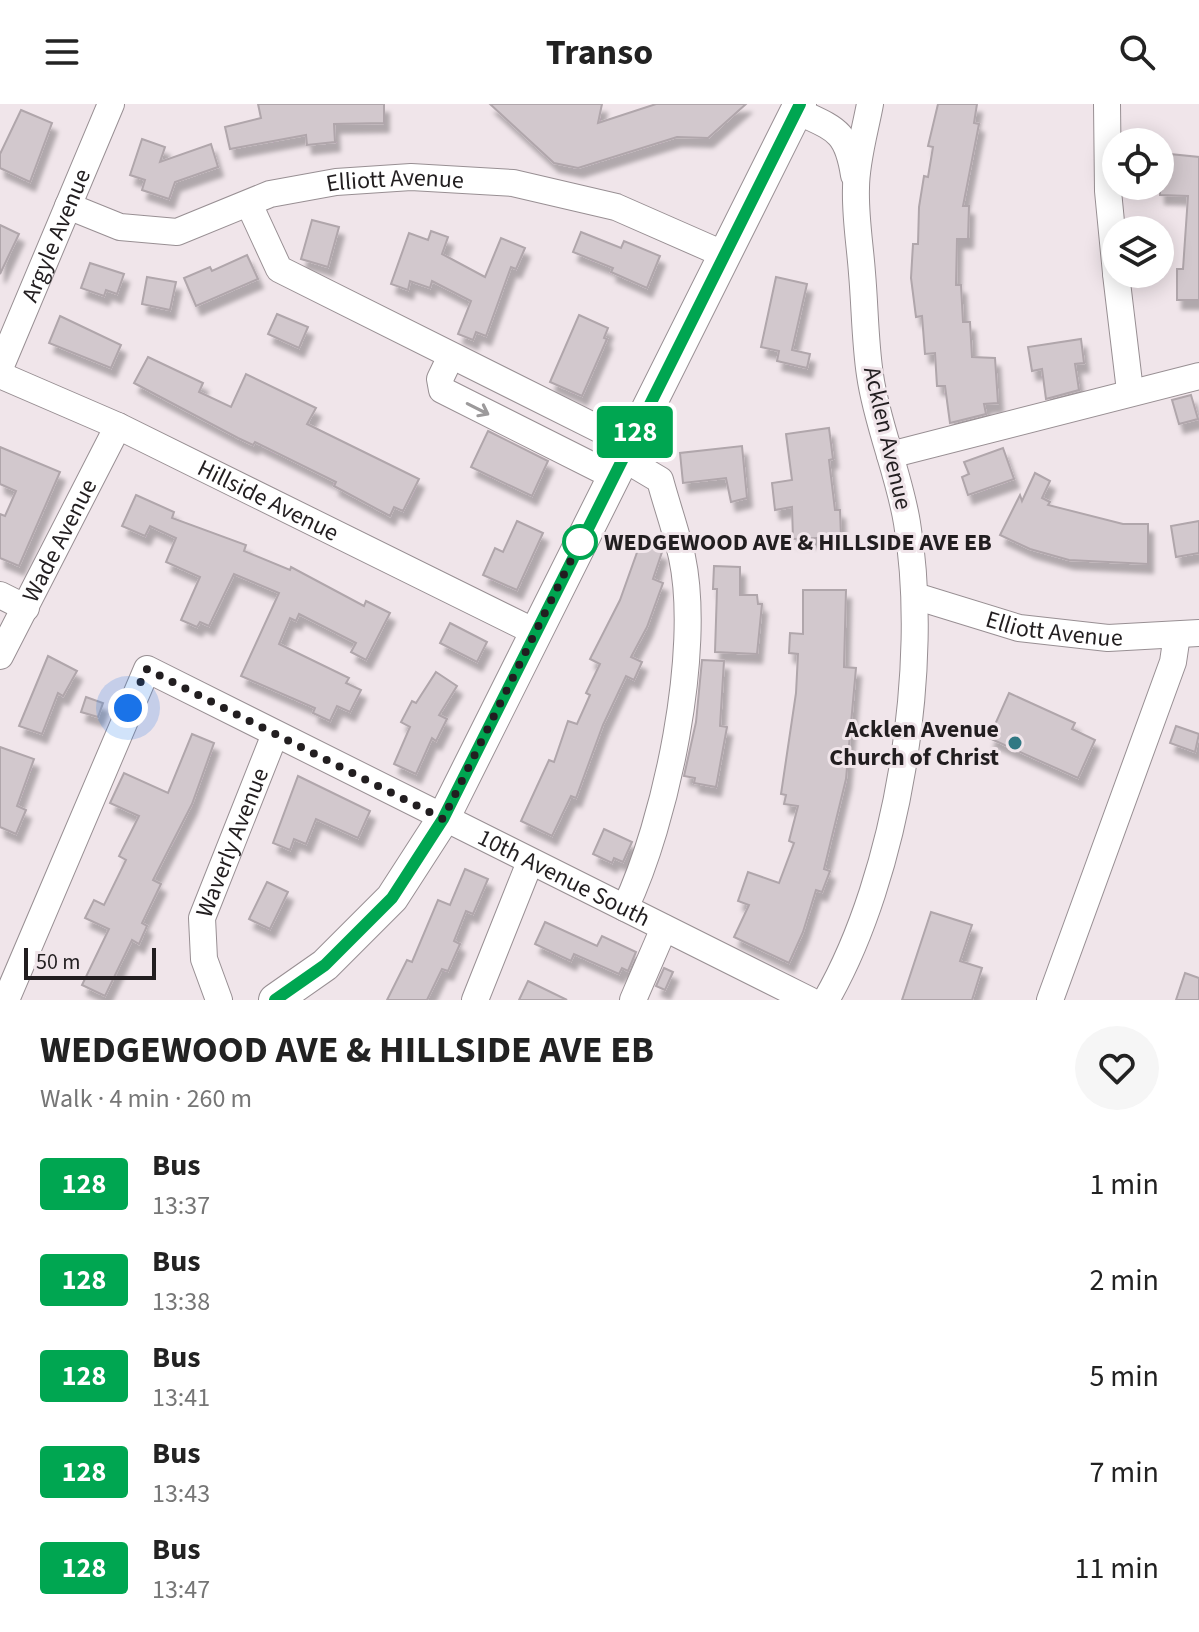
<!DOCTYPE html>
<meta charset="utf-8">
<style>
:root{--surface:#fff;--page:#f6f6f6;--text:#222;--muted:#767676}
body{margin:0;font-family:"Source Sans 3",sans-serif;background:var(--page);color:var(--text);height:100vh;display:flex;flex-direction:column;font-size:30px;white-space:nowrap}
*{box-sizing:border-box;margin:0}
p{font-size:26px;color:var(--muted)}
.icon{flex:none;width:44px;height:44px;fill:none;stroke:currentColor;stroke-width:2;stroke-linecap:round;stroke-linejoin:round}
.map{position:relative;height:896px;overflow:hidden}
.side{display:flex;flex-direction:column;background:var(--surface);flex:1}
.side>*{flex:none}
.badge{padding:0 16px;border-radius:6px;font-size:28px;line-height:52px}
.controls{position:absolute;left:1102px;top:24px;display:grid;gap:16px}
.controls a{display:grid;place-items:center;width:72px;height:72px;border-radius:50%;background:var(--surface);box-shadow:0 4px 20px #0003;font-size:40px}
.scale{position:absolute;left:24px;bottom:20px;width:132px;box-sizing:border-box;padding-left:8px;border:4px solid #221e20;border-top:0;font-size:22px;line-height:28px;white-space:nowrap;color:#221e20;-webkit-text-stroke:6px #f0e5ea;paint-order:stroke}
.you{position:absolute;width:40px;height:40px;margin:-20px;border:6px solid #fff;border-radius:50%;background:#1a73e8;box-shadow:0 0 0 12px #1a73e833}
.map>.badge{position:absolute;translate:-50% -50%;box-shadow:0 0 0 4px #fff}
.round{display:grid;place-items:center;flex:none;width:84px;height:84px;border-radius:42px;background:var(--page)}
.head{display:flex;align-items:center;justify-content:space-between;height:136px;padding:0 40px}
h1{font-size:38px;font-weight:700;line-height:60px}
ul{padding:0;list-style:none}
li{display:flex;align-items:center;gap:24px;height:96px;padding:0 40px}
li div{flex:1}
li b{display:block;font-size:30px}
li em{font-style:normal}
li .badge{min-width:88px;font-weight:700;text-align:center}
header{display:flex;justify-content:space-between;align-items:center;height:104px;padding:0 40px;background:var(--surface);font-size:36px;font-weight:700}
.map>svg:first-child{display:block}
.building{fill:#d2c8cd;stroke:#b0a6ab;stroke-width:2;filter:url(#shadow)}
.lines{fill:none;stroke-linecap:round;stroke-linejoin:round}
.minor-casing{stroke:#988f93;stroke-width:28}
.major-casing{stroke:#988f93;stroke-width:34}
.minor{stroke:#fff;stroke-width:26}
.major{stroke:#fff;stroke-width:32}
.oneway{stroke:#9c9a9b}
.line-casing{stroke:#fff;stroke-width:18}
.line{stroke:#00a651;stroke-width:12}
.walk{stroke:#221e20;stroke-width:8;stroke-dasharray:0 14.4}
.stop-dot{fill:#fff;stroke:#00a651;stroke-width:4}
.poi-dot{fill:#317883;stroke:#f0e5ea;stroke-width:3}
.labels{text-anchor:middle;stroke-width:6;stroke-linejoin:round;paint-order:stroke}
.street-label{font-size:24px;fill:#221e20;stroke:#f0e5ea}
.stop-label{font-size:24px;font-weight:bold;fill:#221e20;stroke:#f0e5ea;text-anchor:start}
.poi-label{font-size:24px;font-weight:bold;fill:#221e20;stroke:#f0e5ea;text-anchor:end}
</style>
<header><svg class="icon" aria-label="menu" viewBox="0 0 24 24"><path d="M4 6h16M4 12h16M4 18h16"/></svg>Transo<svg class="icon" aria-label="search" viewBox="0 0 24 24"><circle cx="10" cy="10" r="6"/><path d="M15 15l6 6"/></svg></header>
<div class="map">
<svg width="1199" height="896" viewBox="0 0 1199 896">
<defs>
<filter id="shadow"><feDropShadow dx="5" dy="9" stdDeviation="2" flood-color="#0004"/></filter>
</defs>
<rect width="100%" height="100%" fill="#f0e5ea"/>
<!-- building -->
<g class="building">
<polygon points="258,0 384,0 384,19 334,20 335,38 307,41 306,31 230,45 225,23 261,14"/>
<polygon points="490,0 602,0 598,19 656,0 746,0 708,34 677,33 578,64 554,59"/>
<polygon points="938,0 977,0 974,19 979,20 963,102 969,102 968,135 957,135 956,181 961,181 963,218 970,218 972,253 995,254 998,299 984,300 986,310 950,319 945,282 937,282 935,249 925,250 922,212 916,213 911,174 913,140 918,140 919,103 924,72 928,73 933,43 928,42"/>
<polygon points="21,6 52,19 30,78 0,64 0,50"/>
<polygon points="142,35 165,43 160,58 211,40 218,63 175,78 169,95 142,86 145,76 130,71"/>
<polygon points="1160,49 1199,53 1199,196 1177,196 1177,165 1183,165 1188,92 1160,91"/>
<polygon points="312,116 339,123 328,163 301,155"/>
<polygon points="0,121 19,130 0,170"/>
<polygon points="431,127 448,133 442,150 485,173 501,134 525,144 516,165 511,163 486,232 476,228 473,236 458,230 471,197 432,177 430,184 410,177 408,186 391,180 409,129 428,136"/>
<polygon points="581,128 621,144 624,137 660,152 647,184 611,168 613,164 573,148"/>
<polygon points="247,151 258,175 196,202 184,174 210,163 212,167"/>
<polygon points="90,159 124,170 117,190 106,186 104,192 81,184"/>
<polygon points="147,173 176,178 170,206 142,200"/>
<polygon points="776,173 807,180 792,246 810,250 807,264 777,257 779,247 761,243"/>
<polygon points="277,210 308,223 299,244 268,230"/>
<polygon points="579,211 608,224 604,234 607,235 582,292 550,278"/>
<polygon points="60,212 121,241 111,264 49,239"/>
<polygon points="1081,235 1084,259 1075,260 1079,286 1046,295 1042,265 1032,267 1028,243"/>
<polygon points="148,253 203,279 199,288 231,303 246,270 316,304 307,320 419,375 403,407 394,403 390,412 334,382 336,378 255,338 253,341 238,334 134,279"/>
<polygon points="1191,291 1198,315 1179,320 1172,296"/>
<polygon points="829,324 833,355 829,356 835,406 840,406 841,433 793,435 792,403 775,406 772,379 792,376 786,330"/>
<polygon points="488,327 548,357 532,392 471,363"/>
<polygon points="742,342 747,394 731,398 726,374 683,379 680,349"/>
<polygon points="0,343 60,368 19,462 0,454 0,410 5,412 16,387 0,380"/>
<polygon points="1003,344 1014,375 968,391 962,373 969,370 964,358"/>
<polygon points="1035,369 1050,377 1042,394 1050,398 1048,401 1123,420 1148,420 1148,460 1069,456 1030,445 1000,431 1020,391 1022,397"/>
<polygon points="136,391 174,408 172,414 246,441 244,447 290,466 291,463 364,502 366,497 390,509 366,556 351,548 356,539 299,510 296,517 290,514 279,540 349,574 346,579 361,586 350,608 337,602 330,617 313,609 315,604 241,572 279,489 234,470 209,522 200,518 197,523 181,516 200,473 166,458 176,434 150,422 145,432 122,422"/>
<polygon points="517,417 543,429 517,486 483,471 495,444 503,448"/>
<polygon points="1199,417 1199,449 1176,453 1171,422"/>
<polygon points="640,440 662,448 653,475 663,479 647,523 631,553 642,558 634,576 626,572 603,621 576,694 571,692 552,732 521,717 549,656 554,658 568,617 577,620 590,591 586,589 600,560 590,555 620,496"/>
<polygon points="714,462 740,463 740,491 757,491 758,500 762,500 757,550 715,548 717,485 713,485"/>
<polygon points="803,486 846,486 844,563 856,564 846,675 824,765 830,767 822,788 816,786 803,828 789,859 734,833 749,801 738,797 748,768 779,779 794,739 789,737 798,702 784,700 786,691 781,690 796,589 798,550 789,549 790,529 803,530"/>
<polygon points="450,519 487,538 477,558 440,539"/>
<polygon points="48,552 77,567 63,592 58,589 42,630 19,622"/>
<polygon points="702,556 724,557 720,622 727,623 716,683 694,679 695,674 684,672 696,618"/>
<polygon points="436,568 457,582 439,611 447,615 436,637 432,634 416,670 394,660 410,623 401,618 412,597 416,599"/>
<polygon points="1009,589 1075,619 1072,625 1095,636 1078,674 989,634"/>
<polygon points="86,593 103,599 98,613 81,608"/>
<polygon points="1176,622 1199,630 1195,648 1170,639"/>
<polygon points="192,630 214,639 192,700 153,776 161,780 142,819 147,822 139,840 132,836 105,892 82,881 109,825 85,814 94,796 104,801 126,756 119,752 139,712 110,699 124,669 168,689"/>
<polygon points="0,643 34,655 17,702 26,706 16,730 0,723"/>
<polygon points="298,672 370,707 358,734 316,715 306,740 294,735 290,746 273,739"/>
<polygon points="604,725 632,738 623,758 614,754 612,759 593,750"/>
<polygon points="465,765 488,775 473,810 466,807 454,837 460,840 448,867 442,865 427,896 387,896 407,856 412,858 438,796 450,801"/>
<polygon points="267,778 288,788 270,825 249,815"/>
<polygon points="931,808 972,821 960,857 982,864 972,896 902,896"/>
<polygon points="545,818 597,842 602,832 636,848 628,867 622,864 619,870 574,850 571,857 535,840"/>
<polygon points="664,864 673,868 665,886 656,882"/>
<polygon points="1185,869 1199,874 1199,896 1176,896"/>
<polygon points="528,877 567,896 519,896"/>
</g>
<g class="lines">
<defs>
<g id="minor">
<polyline points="1107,0 1108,87 1116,169"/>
<path d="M797 7C835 25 847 26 854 71"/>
<polyline points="249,100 279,165 629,340"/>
<path id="s1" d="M68 102 120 123 177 128 270 90 336 78 411 73 513 79 616 103 723 150"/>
<polyline points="1116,170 1130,287"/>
<polyline points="451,252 440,275 442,286 613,372"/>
<path id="s2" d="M0 264 111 0"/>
<path id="s3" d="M0 271 118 322 535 528"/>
<polyline points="890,351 1199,272"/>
<path d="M623 354 660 376C667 402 676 427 682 453 702 547 666 718 625 804"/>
<polyline points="0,491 26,504"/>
<path id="s4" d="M915 492 1019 524 1108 534 1199 529"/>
<path id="s5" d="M0 552 118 322"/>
<path id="s6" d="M6 896 147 565 809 896"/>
<path id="s7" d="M219 896 204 855 202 814 275 630"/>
<polyline points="475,896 530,758"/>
<polyline points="633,896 664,824"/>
<path d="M826 896C898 771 931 561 907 419 899 369 877 321 870 271 865 238 865 203 862 169 860 141 855 112 856 84 856 57 865 27 870 0"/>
<polyline points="1050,896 1173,558 1177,531"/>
</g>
<polyline id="major" points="275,896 325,861 392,794 443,715 800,0"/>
</defs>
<!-- minor casing -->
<use href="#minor" class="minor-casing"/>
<!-- major casing -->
<use href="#major" class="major-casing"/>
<!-- minor -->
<use href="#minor" class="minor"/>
<!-- major -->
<use href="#major" class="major"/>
</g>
<!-- one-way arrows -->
<defs><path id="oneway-shaft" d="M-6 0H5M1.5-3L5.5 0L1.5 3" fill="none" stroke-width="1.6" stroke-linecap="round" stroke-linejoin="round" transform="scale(2)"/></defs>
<use class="oneway" href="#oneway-shaft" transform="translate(478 305) rotate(27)"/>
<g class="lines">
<defs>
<polyline id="line" points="275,896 325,861 392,794 443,715 800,0"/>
</defs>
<!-- line casing -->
<use href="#line" class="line-casing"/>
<!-- line -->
<use href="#line" class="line"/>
<!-- walk -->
<polyline class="walk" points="128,604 147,565 443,715 580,438"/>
</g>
<!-- markers -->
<circle class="stop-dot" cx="580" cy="438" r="16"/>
<circle class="poi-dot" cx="1015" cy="639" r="8"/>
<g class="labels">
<!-- street labels -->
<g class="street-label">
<text dy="8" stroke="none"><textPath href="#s1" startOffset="340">Elliott Avenue</textPath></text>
<text dy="8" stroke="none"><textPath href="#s2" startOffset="144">Argyle Avenue</textPath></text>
<text transform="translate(888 334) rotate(77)" y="8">Acklen Avenue</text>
<text dy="8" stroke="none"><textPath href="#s3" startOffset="296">Hillside Avenue</textPath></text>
<text dy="8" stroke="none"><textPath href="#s5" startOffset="130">Wade Avenue</textPath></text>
<text dy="8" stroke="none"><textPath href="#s4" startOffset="144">Elliott Avenue</textPath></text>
<text dy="8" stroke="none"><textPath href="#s7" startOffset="166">Waverly Avenue</textPath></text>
<text dy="8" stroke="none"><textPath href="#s6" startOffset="826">10th Avenue South</textPath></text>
</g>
<!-- stop labels -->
<g class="stop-label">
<text x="604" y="446">WEDGEWOOD AVE &amp; HILLSIDE AVE EB</text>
</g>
<!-- poi labels -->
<g class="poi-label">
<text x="999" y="633">Acklen Avenue<tspan x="999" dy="28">Church of Christ</tspan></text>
</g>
</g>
</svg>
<div class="controls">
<a><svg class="icon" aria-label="locate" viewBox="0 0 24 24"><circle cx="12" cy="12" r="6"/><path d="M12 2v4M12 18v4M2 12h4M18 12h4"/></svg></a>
<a><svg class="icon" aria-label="layers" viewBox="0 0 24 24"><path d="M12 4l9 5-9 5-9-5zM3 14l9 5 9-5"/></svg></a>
</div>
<div class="scale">50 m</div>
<div class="you" style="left:128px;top:604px"></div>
<b class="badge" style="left:635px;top:328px;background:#00a651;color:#fff">128</b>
</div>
<section class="side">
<div class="head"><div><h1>WEDGEWOOD AVE &amp; HILLSIDE AVE EB</h1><p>Walk · 4 min · 260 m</p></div><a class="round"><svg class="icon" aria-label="heart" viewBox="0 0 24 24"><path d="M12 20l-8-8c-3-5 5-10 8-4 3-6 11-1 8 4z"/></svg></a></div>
<ul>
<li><span class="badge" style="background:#00a651;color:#fff">128</span><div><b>Bus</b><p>13:37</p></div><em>1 min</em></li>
<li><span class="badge" style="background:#00a651;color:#fff">128</span><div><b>Bus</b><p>13:38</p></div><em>2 min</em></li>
<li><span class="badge" style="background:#00a651;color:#fff">128</span><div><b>Bus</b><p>13:41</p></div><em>5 min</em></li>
<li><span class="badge" style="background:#00a651;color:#fff">128</span><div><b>Bus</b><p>13:43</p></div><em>7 min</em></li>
<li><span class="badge" style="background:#00a651;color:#fff">128</span><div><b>Bus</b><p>13:47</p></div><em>11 min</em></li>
</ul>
</section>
